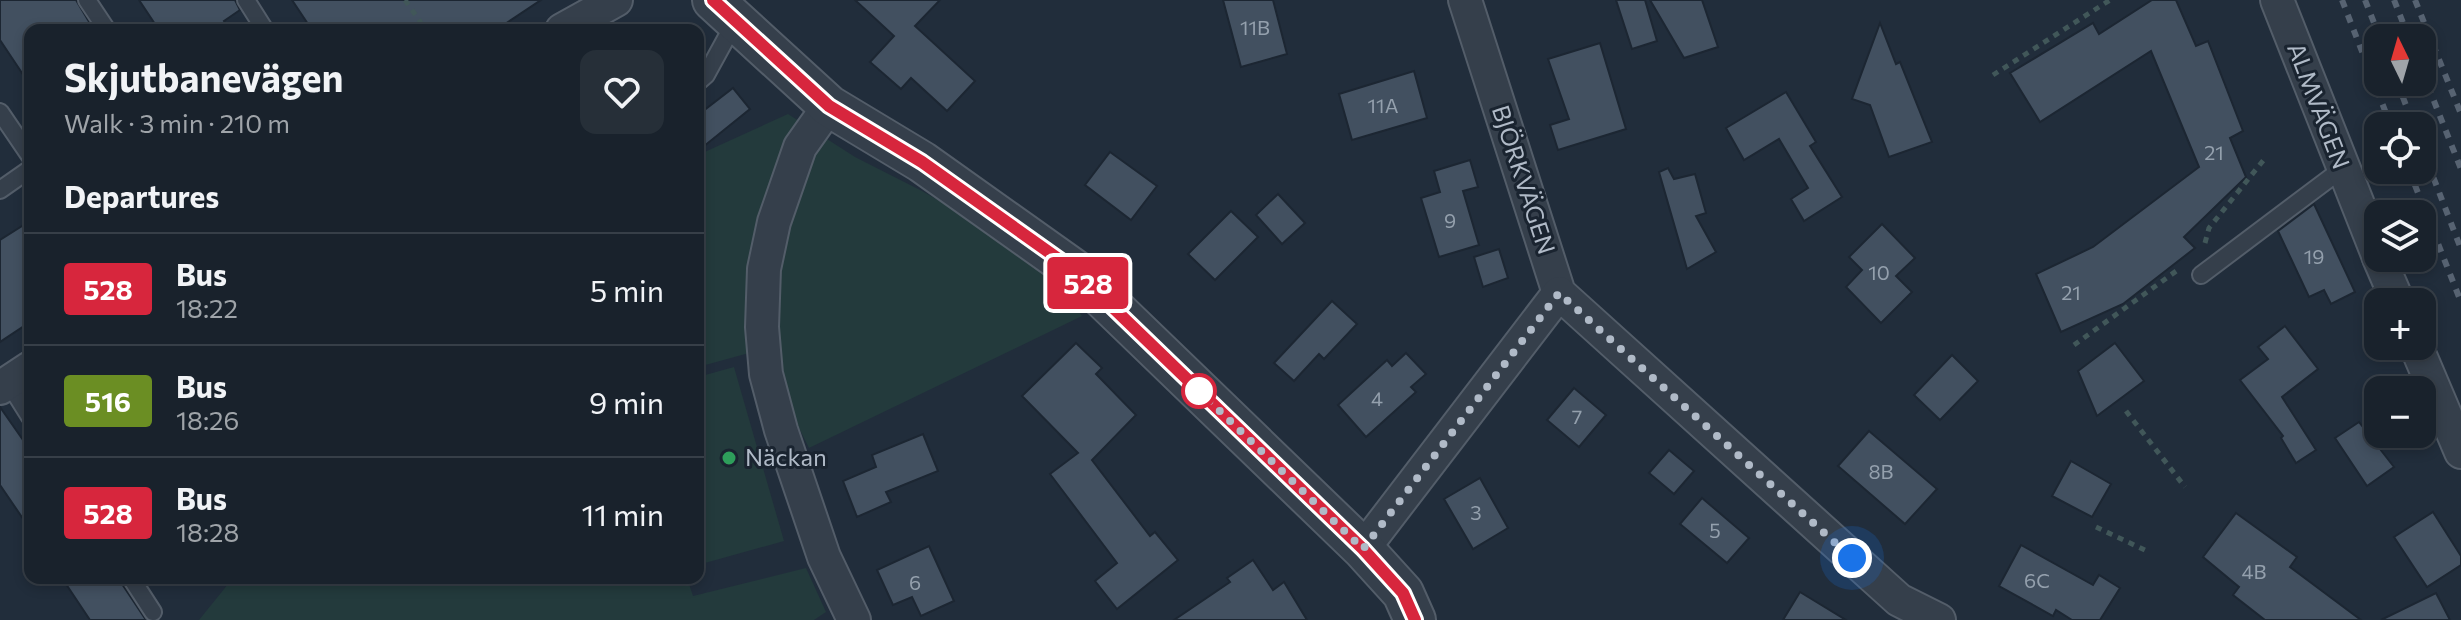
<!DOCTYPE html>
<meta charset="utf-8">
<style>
:root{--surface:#19222c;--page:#262f38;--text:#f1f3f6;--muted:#9fa4a9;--line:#373f48}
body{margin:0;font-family:Commissioner,sans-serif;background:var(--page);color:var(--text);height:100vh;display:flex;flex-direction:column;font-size:30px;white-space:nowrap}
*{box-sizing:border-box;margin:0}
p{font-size:26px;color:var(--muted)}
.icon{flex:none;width:44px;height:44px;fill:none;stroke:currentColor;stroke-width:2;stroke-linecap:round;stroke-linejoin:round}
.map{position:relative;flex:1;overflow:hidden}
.panel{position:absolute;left:24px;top:24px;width:680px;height:560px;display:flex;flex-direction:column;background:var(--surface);border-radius:16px;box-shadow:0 4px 12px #0003,0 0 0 2px var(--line)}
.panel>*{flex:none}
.badge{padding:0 16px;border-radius:6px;font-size:28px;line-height:52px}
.needle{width:52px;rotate:355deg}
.buttons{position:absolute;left:2364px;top:24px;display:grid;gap:16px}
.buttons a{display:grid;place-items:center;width:72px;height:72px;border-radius:16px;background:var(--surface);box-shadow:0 4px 12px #0003,0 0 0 2px var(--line);font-size:40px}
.you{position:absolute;width:40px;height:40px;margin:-20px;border:6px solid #fff;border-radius:50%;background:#1a73e8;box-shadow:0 0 0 12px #1a73e833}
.map>.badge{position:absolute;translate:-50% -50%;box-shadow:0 0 0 4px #fff}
h2{padding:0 40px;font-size:30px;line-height:72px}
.round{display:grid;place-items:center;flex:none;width:84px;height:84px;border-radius:16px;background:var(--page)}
.headline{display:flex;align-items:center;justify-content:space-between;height:136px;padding:0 40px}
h1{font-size:38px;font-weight:700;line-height:60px}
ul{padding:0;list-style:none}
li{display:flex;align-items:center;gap:24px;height:112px;padding:0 40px;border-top:2px solid var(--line)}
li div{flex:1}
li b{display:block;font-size:30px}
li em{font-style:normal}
li .badge{min-width:88px;font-weight:700;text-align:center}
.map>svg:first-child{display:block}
.green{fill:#233a3c}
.building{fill:#425060;stroke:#1c2632;stroke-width:2}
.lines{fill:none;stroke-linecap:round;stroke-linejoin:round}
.service-casing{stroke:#535d69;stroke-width:20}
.minor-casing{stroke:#535d69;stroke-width:36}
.tertiary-casing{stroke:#535d69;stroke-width:44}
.path{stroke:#415759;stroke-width:5;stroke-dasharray:6 6;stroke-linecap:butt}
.service{stroke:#353f4b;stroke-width:16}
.minor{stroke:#353f4b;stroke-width:32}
.tertiary{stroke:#353f4b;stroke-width:40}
.rail{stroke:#576372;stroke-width:6;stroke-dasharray:8 8;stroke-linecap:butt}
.line-casing{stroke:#fff;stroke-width:18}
.line{stroke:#d7263d;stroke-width:12}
.walk{stroke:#b0bac7;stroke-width:8;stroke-dasharray:0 14.4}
.stop-dot{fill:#fff;stroke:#d7263d;stroke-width:4}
.leisure-dot{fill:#2e9e5b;stroke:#1a2430;stroke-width:3}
.labels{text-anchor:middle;stroke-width:6;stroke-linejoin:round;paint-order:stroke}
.number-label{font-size:20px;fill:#94a0ad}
.street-label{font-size:24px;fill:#b0bac7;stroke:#1a2430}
.poi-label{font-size:24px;fill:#b0bac7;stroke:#1a2430;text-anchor:start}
</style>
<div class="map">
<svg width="2461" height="620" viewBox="0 0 2461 620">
<rect width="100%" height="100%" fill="#212d3b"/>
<!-- green -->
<g class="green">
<polygon points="788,114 855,157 922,191 1040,258 1082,316 809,448 760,350 698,367 698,155"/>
<polygon points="734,367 784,541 705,563 698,538 698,377"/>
<polygon points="806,568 826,612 814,620 199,620 233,578 687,578 693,596"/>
</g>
<!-- building -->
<g class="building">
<polygon points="0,0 76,0 94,30 30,30 30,85 0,40"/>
<polygon points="139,0 235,0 240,10 224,21 230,30 159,30"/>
<polygon points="292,0 541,0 496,30 312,30"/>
<polygon points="855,0 940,0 915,26 975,81 947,111 911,78 901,89 870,62 894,36"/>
<polygon points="1223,0 1273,0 1287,54 1241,67"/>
<polygon points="1616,0 1645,0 1657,41 1632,49"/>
<polygon points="1650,0 1702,0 1718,47 1684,58"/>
<polygon points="2152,0 2176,0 2196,46 2208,41 2243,131 2230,138 2246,177 2184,237 2195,248 2123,304 2061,332 2036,274 2093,247 2199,167 2151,51 2040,122 2010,73 2093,23 2099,34"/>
<polygon points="1880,23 1896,64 1900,62 1932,142 1889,157 1870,105 1852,99"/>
<polygon points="1600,43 1626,129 1558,150 1550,125 1569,119 1548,59"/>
<polygon points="1414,71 1427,118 1352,140 1339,94"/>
<polygon points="733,88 750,109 698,151 698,115"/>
<polygon points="1786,92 1816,142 1810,146 1842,197 1804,221 1791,199 1808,188 1779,139 1744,160 1726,128"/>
<polygon points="1110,152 1157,186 1131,220 1085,185"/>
<polygon points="1470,160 1478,187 1463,191 1479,245 1439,257 1421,198 1440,192 1434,171"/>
<polygon points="1668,168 1674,179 1695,174 1706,213 1696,216 1716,252 1687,269 1659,172"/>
<polygon points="1278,194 1305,223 1282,244 1256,215"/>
<polygon points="2314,204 2355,292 2331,304 2324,290 2309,297 2278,231"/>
<polygon points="1231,211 1258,237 1215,280 1188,254"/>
<polygon points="30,221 30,322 0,342 0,240"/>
<polygon points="1882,224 1915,258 1896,276 1912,292 1881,323 1846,287 1862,270 1849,257"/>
<polygon points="1499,249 1508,278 1483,287 1474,257"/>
<polygon points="1332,301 1357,324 1324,359 1319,354 1294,381 1274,363"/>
<polygon points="2285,326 2318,369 2282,397 2316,450 2296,463 2281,438 2283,436 2240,380 2268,359 2258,347"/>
<polygon points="1076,343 1102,368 1096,374 1136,415 1092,460 1150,536 1155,532 1178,560 1117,609 1095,581 1117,563 1050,474 1078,453 1022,396"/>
<polygon points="2115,343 2144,381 2097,416 2078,371"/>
<polygon points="1406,353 1426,374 1411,387 1416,392 1366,437 1338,405 1387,360 1392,366"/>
<polygon points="1952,355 1978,381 1940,420 1914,395"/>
<polygon points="1574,388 1606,415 1579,447 1547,420"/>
<polygon points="0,407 30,450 30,529 0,485"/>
<polygon points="2359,422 2394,467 2367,486 2335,438"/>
<polygon points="1869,431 1937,489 1905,524 1838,466"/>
<polygon points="923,434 938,471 886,492 891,502 857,517 843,481 876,467 872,455"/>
<polygon points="1669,450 1694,471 1674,494 1649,473"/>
<polygon points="2071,461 2111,484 2092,517 2052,496"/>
<polygon points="1480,478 1508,528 1473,549 1444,499"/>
<polygon points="1702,498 1749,538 1727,563 1680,524"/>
<polygon points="2433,512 2461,556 2461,565 2427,587 2394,537"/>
<polygon points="2236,513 2297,557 2290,567 2361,620 2265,620 2233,595 2239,587 2203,557"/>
<polygon points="2021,545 2093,585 2099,575 2120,588 2100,620 2072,620 2056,610 2053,616 1999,586"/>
<polygon points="929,546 954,601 921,616 912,597 893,605 877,570"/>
<polygon points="1253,560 1273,590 1284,582 1307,620 1174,620 1230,582 1227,578"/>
<polygon points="62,578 118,578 146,620 90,620"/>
<polygon points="1800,592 1846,620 1783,620"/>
<polygon points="2436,593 2450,620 2381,620"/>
</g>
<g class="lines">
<defs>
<g id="service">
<polyline points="87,0 107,30"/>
<polyline points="246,0 265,30"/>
<polyline points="698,82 706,75 735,22"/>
<polyline points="0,112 30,156"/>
<polyline points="0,190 30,169"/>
<polyline points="2201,275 2342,169"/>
<polyline points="8,382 30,417"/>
<polyline points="131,578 153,612"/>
</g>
<g id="minor">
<polyline points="1465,0 1559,293 1899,600 1939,620"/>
<polyline points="2277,0 2378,255"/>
<polyline points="562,30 616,0"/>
<polyline points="829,106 800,147 774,222 764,269 762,327 766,374 781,430 824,557 854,620"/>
<polyline points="2379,258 2398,302"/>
<polyline points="2416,346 2461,452"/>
<polyline points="0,388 30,368"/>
<polyline points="1363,549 1559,293"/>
</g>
<polyline id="tertiary" points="713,0 829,106 922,162 1074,270 1363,549 1403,593 1415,620"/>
</defs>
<!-- service casing -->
<use href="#service" class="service-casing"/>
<!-- minor casing -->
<use href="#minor" class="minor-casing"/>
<!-- tertiary casing -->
<use href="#tertiary" class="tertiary-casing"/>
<!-- path -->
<g class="path">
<polyline points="405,0 426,30"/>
<polyline points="1993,75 2110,0"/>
<polyline points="2205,243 2209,228 2266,157"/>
<polyline points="2074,345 2179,269"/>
<polyline points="2126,411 2185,487"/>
<polyline points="2096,527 2149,552"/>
</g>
<!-- service -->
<use href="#service" class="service"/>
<!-- minor -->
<use href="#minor" class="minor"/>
<!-- tertiary -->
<use href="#tertiary" class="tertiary"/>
<!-- rail -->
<g class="rail">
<polyline points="2342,0 2391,126"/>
<polyline points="2365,0 2380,38"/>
<polyline points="2394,0 2409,38"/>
<polyline points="2415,0 2461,114"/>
<polyline points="2422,71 2461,169"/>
<polyline points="2397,82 2414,126"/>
<polyline points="2422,148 2461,249"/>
<polyline points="2409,170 2461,302"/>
</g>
</g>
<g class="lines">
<defs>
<polyline id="line" points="713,0 829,106 922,162 1074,270 1363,549 1403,593 1415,620"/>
</defs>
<!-- line casing -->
<use href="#line" class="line-casing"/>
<!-- line -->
<use href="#line" class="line"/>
<!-- walk -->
<polyline class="walk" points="1199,391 1363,549 1559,293 1852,558"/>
</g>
<!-- markers -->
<circle class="stop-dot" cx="1199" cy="391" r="16"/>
<circle class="leisure-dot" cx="729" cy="458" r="8"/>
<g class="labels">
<!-- number labels -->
<g class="number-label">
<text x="1255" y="35">11B</text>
<text x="1383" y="113">11A</text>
<text x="2214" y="160">21</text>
<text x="1450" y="228">9</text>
<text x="2314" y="264">19</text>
<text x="1879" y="280">10</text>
<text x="2071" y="300">21</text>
<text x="1377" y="406">4</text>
<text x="1577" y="424">7</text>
<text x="1881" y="479">8B</text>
<text x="1476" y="520">3</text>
<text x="1715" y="538">5</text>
<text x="2254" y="579">4B</text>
<text x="2037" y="588">6C</text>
<text x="915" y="590">6</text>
</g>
<!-- street labels -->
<g class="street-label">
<text transform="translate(2318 106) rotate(69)" y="8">ALMVÄGEN</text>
<text transform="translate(1523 180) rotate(72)" y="8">BJÖRKVÄGEN</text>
</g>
<!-- poi labels -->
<g class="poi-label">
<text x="745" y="466">Näckan</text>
</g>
</g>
</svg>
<div class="buttons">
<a><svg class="needle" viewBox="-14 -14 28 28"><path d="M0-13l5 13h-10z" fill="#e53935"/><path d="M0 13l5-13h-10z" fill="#9fa4a9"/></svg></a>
<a><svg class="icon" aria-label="locate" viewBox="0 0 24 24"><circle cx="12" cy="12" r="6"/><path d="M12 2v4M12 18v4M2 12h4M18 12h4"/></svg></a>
<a><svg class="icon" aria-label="layers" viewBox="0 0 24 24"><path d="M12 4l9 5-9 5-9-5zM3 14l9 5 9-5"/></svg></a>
<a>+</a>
<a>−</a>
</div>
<div class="you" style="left:1852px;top:558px"></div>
<b class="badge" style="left:1088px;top:283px;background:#d7263d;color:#fff">528</b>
<section class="panel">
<div class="headline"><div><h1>Skjutbanevägen</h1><p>Walk · 3 min · 210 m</p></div><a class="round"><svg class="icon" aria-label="heart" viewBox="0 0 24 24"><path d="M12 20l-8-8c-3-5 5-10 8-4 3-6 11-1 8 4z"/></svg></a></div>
<h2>Departures</h2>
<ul>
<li><span class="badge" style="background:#d7263d;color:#fff">528</span><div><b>Bus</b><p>18:22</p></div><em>5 min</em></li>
<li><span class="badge" style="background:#6b8e23;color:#fff">516</span><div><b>Bus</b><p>18:26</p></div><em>9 min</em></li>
<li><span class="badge" style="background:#d7263d;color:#fff">528</span><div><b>Bus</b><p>18:28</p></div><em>11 min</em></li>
</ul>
</section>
</div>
